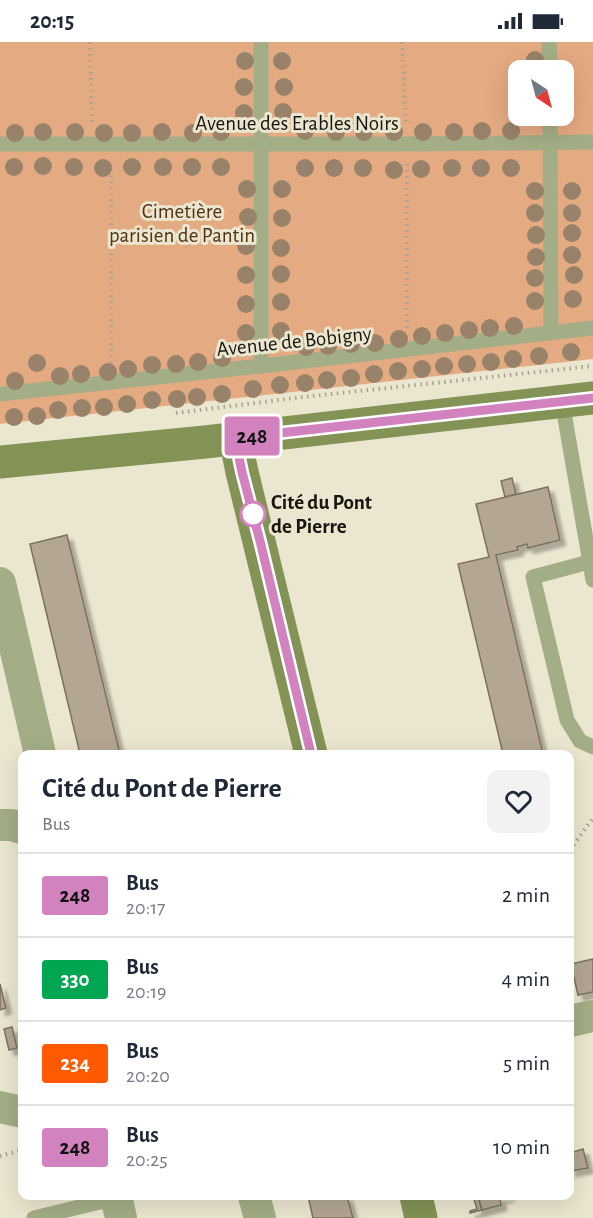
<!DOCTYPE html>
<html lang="fr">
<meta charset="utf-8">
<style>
:root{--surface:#fff;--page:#f2f2f3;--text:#1f2937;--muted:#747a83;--line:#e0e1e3}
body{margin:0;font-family:"Alegreya Sans",sans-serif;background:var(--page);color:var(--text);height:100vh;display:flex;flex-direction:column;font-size:22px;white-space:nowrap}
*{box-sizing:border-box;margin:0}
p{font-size:20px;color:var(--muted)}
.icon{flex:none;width:33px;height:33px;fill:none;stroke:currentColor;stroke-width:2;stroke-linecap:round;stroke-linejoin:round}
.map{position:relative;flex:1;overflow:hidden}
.side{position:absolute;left:18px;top:708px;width:556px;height:450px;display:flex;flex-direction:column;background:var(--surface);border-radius:12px;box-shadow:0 6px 24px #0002}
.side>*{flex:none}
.badge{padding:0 12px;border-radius:4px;font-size:21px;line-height:39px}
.needle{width:39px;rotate:144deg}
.buttons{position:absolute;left:508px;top:18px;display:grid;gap:12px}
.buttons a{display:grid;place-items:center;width:66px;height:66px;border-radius:12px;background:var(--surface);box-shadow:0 6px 24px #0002;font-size:30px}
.map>.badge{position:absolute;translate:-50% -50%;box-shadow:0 0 0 3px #fff}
.round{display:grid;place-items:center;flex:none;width:63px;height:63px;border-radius:12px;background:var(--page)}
.overview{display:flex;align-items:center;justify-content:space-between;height:102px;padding:0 24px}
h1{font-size:28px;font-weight:600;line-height:45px}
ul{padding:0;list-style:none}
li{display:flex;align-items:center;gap:18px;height:84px;padding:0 24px;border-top:2px solid var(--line)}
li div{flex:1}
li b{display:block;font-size:22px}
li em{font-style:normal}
li .badge{min-width:66px;font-weight:700;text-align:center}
.status{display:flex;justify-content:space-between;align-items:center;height:42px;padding:0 30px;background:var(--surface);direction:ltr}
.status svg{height:16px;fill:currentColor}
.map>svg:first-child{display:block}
.green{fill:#e4aa82;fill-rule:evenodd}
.building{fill:#b3a693;stroke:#7d715f;stroke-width:1.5;filter:url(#shadow)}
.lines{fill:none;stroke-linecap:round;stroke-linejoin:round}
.path{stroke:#a6a391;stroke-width:4;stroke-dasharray:1.5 4.5;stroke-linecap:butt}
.lane{stroke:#a3ae86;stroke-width:15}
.street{stroke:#a3ae86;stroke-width:32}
.secondary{stroke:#839355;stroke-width:33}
.tree{fill:#98836a}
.line-casing{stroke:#fff;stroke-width:14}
.line{stroke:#d282be;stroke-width:9}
.stop-dot{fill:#fff;stroke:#d282be;stroke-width:3}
.labels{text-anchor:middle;stroke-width:6;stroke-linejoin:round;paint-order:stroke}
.street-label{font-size:21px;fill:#18160e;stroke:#eae6cf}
.park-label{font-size:21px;fill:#543218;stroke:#eae6cf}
.stop-label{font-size:21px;font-weight:bold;fill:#18160e;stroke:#eae6cf;text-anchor:start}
</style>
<div class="status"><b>20:15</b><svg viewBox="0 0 49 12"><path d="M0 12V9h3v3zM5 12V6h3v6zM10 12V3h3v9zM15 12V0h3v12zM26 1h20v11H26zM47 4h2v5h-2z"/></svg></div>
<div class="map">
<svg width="593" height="1176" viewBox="0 0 593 1176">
<defs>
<filter id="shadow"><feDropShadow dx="5.5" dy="5.5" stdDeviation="1.5" flood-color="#0004"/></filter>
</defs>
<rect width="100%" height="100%" fill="#eae6cf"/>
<!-- green -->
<path class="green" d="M0 0H593V317L0 382ZM519 28H564V74H519Z"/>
<!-- building -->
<g class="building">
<polygon points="512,436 516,452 505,455 501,439"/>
<polygon points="548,445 560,498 528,506 527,502 517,505 518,508 496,513 543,712 503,712 458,522 489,515 476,462"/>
<polygon points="67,493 120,712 80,712 30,502"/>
<polygon points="593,917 593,950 578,953 571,922"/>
<polygon points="0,942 6,966 0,968"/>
<polygon points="12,985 17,1006 9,1008 4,987"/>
<polygon points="583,1107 588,1126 570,1129 570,1111"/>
<polygon points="308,1154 347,1154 353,1176 313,1176"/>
<polygon points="473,1154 478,1154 482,1168 470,1171 470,1169 477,1167"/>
<polygon points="478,1154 510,1154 500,1156 501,1163 482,1168"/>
</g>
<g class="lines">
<!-- path -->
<g class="path">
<polyline points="90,0 92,83"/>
<polyline points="402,0 406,82"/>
<polyline points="407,122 407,289"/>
<polyline points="111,321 111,122"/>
<polyline points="176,371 294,356 593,324"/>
<polyline points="570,808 593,776"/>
<polyline points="0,1114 22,1108"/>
</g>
<!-- lane -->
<g class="lane">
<polyline points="549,0 550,28"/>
<polyline points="550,74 551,291"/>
<polyline points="0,102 407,102 593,100"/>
<polyline points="261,324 261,0"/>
<polyline points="0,352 261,324 593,286"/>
<polyline points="562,359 593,538"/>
<polyline points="589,520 533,535 567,678 580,699 593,705"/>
<polyline points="34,1176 116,1156"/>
</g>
<!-- street -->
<g class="street">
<polyline points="0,541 40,712"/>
<polyline points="0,783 11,783 22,786"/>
<polyline points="570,979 593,974"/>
<polyline points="0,1065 22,1070"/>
<polyline points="116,1154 121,1176"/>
<polyline points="254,1154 260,1176"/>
</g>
<!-- secondary -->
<g class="secondary">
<polyline points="235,396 242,430 311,712"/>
<polyline points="0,420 205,400 593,356"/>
<polyline points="416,1154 421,1176"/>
</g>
</g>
<!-- trees -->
<g class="tree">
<circle cx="535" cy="18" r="9"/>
<circle cx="245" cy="19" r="9"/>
<circle cx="282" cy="19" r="9"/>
<circle cx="244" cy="45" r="9"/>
<circle cx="284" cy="45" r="9"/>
<circle cx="283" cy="70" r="9"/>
<circle cx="244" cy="71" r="9"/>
<circle cx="305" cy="89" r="9"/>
<circle cx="482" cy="89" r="9"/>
<circle cx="511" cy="89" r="9"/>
<circle cx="43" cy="90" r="9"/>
<circle cx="75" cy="90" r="9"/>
<circle cx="162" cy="90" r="9"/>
<circle cx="221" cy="90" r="9"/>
<circle cx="336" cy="90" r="9"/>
<circle cx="364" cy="90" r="9"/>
<circle cx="394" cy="90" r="9"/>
<circle cx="423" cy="90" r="9"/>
<circle cx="454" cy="90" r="9"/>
<circle cx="15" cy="91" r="9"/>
<circle cx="104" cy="91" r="9"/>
<circle cx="132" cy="91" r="9"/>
<circle cx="193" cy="91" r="9"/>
<circle cx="43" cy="124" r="9"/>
<circle cx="14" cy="125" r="9"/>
<circle cx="74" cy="125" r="9"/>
<circle cx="132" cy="125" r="9"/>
<circle cx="163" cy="125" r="9"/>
<circle cx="192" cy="125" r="9"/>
<circle cx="221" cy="125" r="9"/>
<circle cx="103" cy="126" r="9"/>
<circle cx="305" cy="126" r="9"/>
<circle cx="334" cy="126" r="9"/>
<circle cx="363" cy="126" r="9"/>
<circle cx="452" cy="126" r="9"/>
<circle cx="481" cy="126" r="9"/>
<circle cx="511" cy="126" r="9"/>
<circle cx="421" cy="127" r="9"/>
<circle cx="394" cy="128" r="9"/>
<circle cx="247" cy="147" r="9"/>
<circle cx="282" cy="147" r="9"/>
<circle cx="535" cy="149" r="9"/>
<circle cx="572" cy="149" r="9"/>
<circle cx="535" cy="171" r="9"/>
<circle cx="572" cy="171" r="9"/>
<circle cx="248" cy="175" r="9"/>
<circle cx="282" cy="176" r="9"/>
<circle cx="572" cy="191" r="9"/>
<circle cx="536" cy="193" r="9"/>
<circle cx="246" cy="204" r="9"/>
<circle cx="281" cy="206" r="9"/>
<circle cx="572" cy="213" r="9"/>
<circle cx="536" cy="215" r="9"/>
<circle cx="281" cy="232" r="9"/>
<circle cx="246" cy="233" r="9"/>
<circle cx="574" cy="233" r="9"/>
<circle cx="535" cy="236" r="9"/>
<circle cx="573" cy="257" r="9"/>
<circle cx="535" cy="259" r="9"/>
<circle cx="281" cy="260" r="9"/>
<circle cx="246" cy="262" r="9"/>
<circle cx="514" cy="284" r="9"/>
<circle cx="490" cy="286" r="9"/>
<circle cx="469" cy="288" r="9"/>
<circle cx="281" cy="289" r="9"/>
<circle cx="246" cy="291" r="9"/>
<circle cx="445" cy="291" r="9"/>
<circle cx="422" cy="294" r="9"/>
<circle cx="399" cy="297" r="9"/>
<circle cx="375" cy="301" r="9"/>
<circle cx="351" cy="302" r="9"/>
<circle cx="328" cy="304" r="9"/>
<circle cx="306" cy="305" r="9"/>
<circle cx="571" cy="310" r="9"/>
<circle cx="539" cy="314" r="9"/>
<circle cx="222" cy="316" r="9"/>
<circle cx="513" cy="317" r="9"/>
<circle cx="198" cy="320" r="9"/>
<circle cx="491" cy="320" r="9"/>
<circle cx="37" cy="321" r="9"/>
<circle cx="176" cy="322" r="9"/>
<circle cx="467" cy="322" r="9"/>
<circle cx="152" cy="323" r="9"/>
<circle cx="444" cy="324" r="9"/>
<circle cx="128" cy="327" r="9"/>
<circle cx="422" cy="327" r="9"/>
<circle cx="398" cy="329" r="9"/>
<circle cx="108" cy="330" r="9"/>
<circle cx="81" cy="332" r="9"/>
<circle cx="374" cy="332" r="9"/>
<circle cx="60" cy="334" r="9"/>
<circle cx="351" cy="336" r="9"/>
<circle cx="327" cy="338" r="9"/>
<circle cx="15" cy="339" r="9"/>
<circle cx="305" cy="341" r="9"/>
<circle cx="280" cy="343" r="9"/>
<circle cx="253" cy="347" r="9"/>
<circle cx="222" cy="352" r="9"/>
<circle cx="197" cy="355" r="9"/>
<circle cx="177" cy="357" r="9"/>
<circle cx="152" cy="358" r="9"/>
<circle cx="127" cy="362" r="9"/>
<circle cx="104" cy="365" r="9"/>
<circle cx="82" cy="366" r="9"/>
<circle cx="58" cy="368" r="9"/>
<circle cx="37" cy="374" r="9"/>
<circle cx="14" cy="375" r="9"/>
</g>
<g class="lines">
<defs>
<polyline id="line" points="311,712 261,503 242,430 235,396 593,356"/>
</defs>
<!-- line casing -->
<use href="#line" class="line-casing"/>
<!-- line -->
<use href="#line" class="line"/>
</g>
<!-- markers -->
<circle class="stop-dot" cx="253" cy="472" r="12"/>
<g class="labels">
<!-- street labels -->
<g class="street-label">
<text x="297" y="88">Avenue des Erables Noirs</text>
<text transform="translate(294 299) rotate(-6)" y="7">Avenue de Bobigny</text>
</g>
<!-- park labels -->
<g class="park-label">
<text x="182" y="176">Cimetière<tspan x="182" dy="24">parisien de Pantin</tspan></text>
</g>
<!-- stop labels -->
<g class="stop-label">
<text x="271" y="467">Cité du Pont<tspan x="271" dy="24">de Pierre</tspan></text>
</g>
</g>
</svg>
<div class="buttons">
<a><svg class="needle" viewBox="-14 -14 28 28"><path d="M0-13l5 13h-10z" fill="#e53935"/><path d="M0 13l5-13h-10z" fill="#747a83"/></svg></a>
</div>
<b class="badge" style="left:252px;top:394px;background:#d282be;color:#111">248</b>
<section class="side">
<div class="overview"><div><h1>Cité du Pont de Pierre</h1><p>Bus</p></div><a class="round"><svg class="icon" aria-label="heart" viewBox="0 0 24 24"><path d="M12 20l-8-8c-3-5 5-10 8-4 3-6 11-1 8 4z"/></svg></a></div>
<ul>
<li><span class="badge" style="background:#d282be;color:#111">248</span><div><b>Bus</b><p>20:17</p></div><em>2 min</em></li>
<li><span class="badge" style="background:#00a651;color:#fff">330</span><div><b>Bus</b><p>20:19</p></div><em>4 min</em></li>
<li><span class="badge" style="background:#ff5a00;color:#fff">234</span><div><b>Bus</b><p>20:20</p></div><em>5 min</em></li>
<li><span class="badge" style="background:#d282be;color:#111">248</span><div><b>Bus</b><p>20:25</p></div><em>10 min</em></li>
</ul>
</section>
</div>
